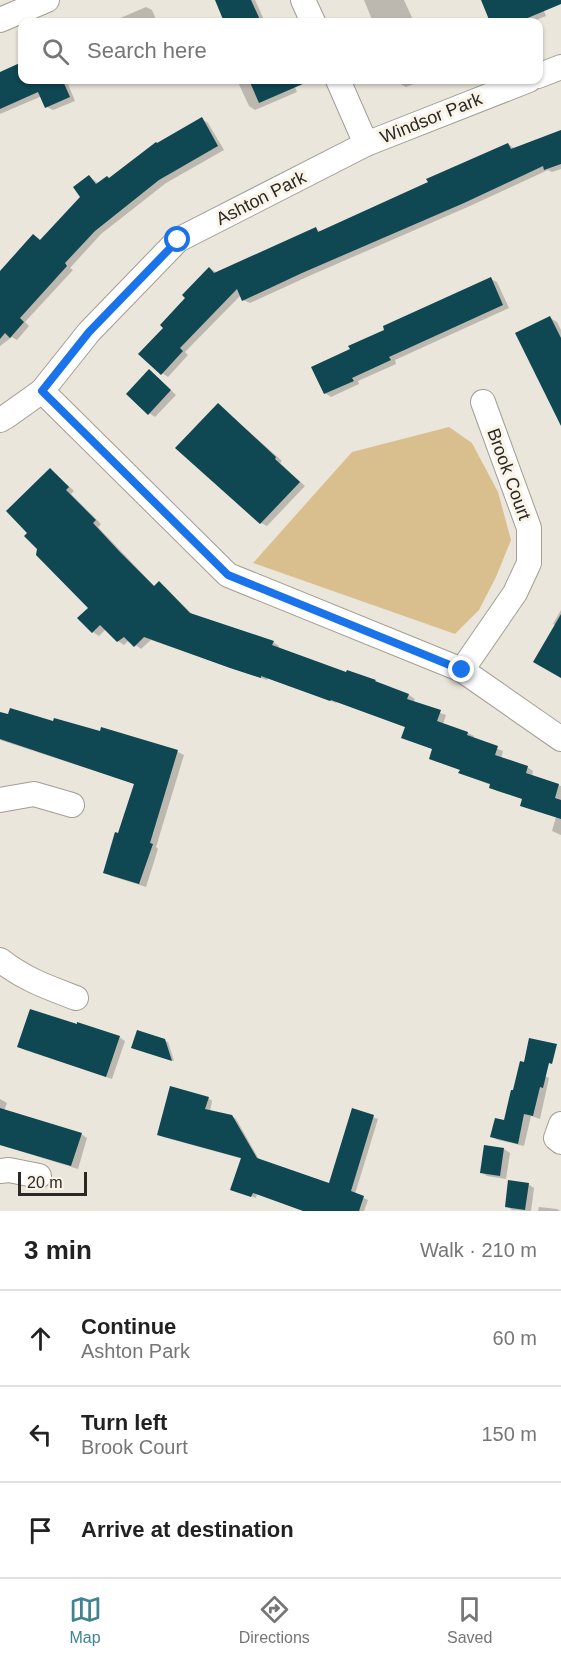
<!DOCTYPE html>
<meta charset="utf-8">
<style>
:root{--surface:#fff;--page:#f2f2f2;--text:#222;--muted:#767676;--line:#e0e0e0;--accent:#408392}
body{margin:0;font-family:Helvetica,sans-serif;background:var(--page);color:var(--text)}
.scale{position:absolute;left:18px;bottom:15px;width:69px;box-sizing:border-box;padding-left:6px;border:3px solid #2b2925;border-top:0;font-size:16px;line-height:21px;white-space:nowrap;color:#2b2925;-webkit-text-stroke:4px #f9f3e8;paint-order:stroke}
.stop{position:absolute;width:18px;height:18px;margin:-14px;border:4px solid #1a73e8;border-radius:50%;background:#fff}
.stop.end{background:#1a73e8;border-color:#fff;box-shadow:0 2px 6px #0008}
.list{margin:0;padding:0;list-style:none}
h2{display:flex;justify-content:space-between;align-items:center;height:78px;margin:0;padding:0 24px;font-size:26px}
h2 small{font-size:20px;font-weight:400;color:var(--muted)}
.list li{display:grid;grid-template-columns:39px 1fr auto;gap:18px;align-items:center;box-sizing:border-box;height:96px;padding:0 24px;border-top:2px solid var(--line)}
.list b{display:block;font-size:22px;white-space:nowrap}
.list p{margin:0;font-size:20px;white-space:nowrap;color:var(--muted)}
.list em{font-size:20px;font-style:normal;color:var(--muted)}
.icon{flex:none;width:33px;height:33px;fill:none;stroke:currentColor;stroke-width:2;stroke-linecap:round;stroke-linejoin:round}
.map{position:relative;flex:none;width:561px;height:1211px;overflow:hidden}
.search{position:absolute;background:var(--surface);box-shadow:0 2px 4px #0004;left:18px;right:18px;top:18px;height:66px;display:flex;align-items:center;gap:15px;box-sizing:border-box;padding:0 21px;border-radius:12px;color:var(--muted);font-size:22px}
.sheet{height:366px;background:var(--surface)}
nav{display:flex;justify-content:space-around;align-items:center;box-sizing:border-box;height:84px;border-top:2px solid var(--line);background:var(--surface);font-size:16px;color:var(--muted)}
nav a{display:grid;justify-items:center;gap:3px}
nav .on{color:var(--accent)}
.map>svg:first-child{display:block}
.green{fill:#dabf8e}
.shadow{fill:#0003}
.building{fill:#0f4753}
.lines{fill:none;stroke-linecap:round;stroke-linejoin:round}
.street-casing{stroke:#a39d93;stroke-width:26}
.street{stroke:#fff;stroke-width:24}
.route{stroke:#1a73e8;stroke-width:8}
.labels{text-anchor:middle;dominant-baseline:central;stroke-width:6;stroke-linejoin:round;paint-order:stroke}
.street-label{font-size:18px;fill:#2b2925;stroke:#f9f3e8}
</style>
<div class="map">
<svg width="561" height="1211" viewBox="0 0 561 1211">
<rect width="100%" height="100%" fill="#ebe6db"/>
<polygon class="green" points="449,427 472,443 498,492 511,540 496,577 479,610 455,634 253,563 352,452"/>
<g class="shadow">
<polygon points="216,0 255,0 265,22 226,22"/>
<polygon points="364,0 404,0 414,22 373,22"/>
<polygon points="486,0 539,0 546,16 531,22 492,22 483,1"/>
<polygon points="146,7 152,10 157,22 111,22"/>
<polygon points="22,64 22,80 79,80 68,84 75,101 53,110 47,107 42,96 0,114 0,74"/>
<polygon points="237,80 292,80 297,92 255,110 249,106"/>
<polygon points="398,80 424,80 406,87 400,84"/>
<polygon points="202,119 208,123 224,150 166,183 101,234 70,268 73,270 25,322 29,326 17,340 12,337 0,346 0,273 41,241 82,197 89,176 99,184 110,179 158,144"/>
<polygon points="561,132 561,169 552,172 548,170 470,206 309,276 250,303 243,300 241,295 185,352 188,355 168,377 162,373 165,328 210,268 217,273 316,229 321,232 430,183 508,144 514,148"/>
<polygon points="491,279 497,282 509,308 395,360 396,364 358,381 359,384 331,397 325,393 352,350"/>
<polygon points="550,318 557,322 561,330 561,422"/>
<polygon points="155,375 176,395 155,417 149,413"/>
<polygon points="218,405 224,409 282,461 280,463 305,486 267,526 261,523"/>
<polygon points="50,470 56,474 74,491 71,494 101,524 98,527 155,587 159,583 165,587 194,616 273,642 279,646 278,649 409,695 415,699 413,703 446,715 443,724 468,733 474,736 473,739 503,751 501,759 527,767 533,771 532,776 561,786 561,835 552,831 556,817 524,799 497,791 491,787 491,785 460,773 461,770 407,728 337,702 336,703 268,678 267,680 237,670 151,640 141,649 129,640 124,645 118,641 106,629 99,636 93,632 80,618 90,608"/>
<polygon points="561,610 561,677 556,626 553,624"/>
<polygon points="0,713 101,732 102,729 178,752 184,755 156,847 158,849 146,887 111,876 104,872 119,835 135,784 0,740"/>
<polygon points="119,1037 125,1041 112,1079 25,1050 19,1047"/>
<polygon points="164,1041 168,1042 174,1061 135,1049"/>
<polygon points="543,1075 549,1078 540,1119 531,1116 524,1146 498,1140 492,1137"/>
<polygon points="208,1098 212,1101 210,1111 232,1116 236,1119 260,1161 330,1185 373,1117 378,1119 355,1194 368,1200 364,1211 321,1211 257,1194 256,1198 236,1191 243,1159 163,1137 159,1135"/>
<polygon points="0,1099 7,1103 4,1111 81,1134 87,1138 78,1169 0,1145"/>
<polygon points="504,1149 510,1153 506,1179 487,1176 481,1172"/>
<polygon points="528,1184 534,1188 531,1211 512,1210 506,1206"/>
<polygon points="539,1207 557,1209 560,1211 538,1211"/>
</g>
<g class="building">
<polygon points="215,0 251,0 261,22 224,22"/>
<polygon points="481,0 561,0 561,4 518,22 490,22"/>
<polygon points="22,62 22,80 66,80 63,81 70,97 45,108 38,92 0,109 0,72"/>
<polygon points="249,80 312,80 259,103"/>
<polygon points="202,117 218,146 159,180 95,231 65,263 67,266 20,318 24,322 10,338 5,333 0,339 0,271 33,234 40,240 80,197 73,187 89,175 96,184 107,176 109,178 156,142 157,143"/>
<polygon points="561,130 561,164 544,170 543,166 464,203 302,273 242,301 237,289 180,348 183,351 161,375 138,354 163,328 160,325 185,298 182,295 209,267 214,273 316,227 318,232 428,182 426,179 508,143 511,149"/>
<polygon points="491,277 503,305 389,357 391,360 352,378 354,381 324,394 311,367 350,349 348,346 384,330 383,326"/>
<polygon points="550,316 561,338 561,426 515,333"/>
<polygon points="149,369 171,390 148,415 126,394"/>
<polygon points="218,403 276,457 275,459 300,482 260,524 175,448"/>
<polygon points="50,468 69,487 66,490 96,520 93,523 120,552 154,586 159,581 190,613 274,641 272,645 346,672 347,670 376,680 375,681 409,694 407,699 441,710 437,721 468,732 467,735 498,746 495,755 528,766 526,773 559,784 555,798 561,800 561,819 520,806 522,799 489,788 490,784 458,773 460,770 429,759 432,749 401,738 405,727 331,700 330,701 261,676 261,678 230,668 144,637 134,647 124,637 117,642 100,625 92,633 77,618 88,608 36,555 37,549 24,536 27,533 6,511"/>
<polygon points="561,614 561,678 533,662"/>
<polygon points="10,708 53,721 54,718 100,731 101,727 178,750 150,843 153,844 139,884 103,873 115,832 118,833 134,784 0,739 0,712 8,714"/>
<polygon points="30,1009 77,1024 77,1022 120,1036 106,1077 17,1047"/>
<polygon points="137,1030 165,1039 172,1061 131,1048"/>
<polygon points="529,1038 557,1044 552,1064 549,1063 543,1088 540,1087 533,1116 524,1114 518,1144 490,1137 495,1118 504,1120 511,1090 513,1090 520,1061 524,1062"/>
<polygon points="170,1086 209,1097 205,1109 232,1115 257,1158 329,1183 352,1108 374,1115 351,1191 364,1196 359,1211 303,1211 253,1193 251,1197 230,1190 241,1158 157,1135"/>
<polygon points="0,1108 82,1133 71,1166 0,1145"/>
<polygon points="484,1145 504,1148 500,1176 480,1173"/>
<polygon points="508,1180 529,1183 525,1210 505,1207"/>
</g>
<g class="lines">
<g class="street-casing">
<g id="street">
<polyline points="303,0 313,22"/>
<polyline points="0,20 47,0"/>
<polyline points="538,76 561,67"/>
<polyline points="338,80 366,144"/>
<polyline points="42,391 228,575 462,670 515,593 529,563 529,528 483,402"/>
<polyline points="0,420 7,416 42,391 89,332 178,240 366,144 529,80"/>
<polyline points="462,670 561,739"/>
<polyline points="0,800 34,794 72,805"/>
<path d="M0,960C24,979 47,987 76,998"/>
<polyline points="561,1124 556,1138 561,1142"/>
<polyline points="0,1171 9,1170 39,1176"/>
</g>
</g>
<use href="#street" class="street"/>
</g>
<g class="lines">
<polyline class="route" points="178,240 89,332 42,391 228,575 462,670"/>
</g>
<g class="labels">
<g class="street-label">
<text transform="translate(431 118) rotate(-22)">Windsor Park</text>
<text transform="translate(261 198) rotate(-27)">Ashton Park</text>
<text transform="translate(509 474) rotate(70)">Brook Court</text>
</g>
</g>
</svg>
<div class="scale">20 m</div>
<div class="stop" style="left:178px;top:240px"></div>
<div class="stop end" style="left:462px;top:670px"></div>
<div class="search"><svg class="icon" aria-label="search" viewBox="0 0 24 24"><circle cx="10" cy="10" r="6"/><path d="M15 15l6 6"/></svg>Search here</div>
</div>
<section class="sheet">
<h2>3 min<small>Walk · 210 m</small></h2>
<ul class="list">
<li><svg class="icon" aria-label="ahead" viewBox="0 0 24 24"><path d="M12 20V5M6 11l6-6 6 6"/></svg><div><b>Continue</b><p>Ashton Park</p></div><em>60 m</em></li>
<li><svg class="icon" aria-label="left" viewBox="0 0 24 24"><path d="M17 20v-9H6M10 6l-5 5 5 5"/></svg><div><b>Turn left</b><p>Brook Court</p></div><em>150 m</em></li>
<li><svg class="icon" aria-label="arrive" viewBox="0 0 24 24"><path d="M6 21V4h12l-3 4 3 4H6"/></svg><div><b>Arrive at destination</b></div></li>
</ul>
</section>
<nav>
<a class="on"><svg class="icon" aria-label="map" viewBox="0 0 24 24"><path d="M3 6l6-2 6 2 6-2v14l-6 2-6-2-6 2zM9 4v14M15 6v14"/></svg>Map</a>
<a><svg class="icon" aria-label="directions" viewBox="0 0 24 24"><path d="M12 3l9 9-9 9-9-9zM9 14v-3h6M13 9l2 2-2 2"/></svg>Directions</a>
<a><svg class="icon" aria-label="saved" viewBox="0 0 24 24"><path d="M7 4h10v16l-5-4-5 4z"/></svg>Saved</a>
</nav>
